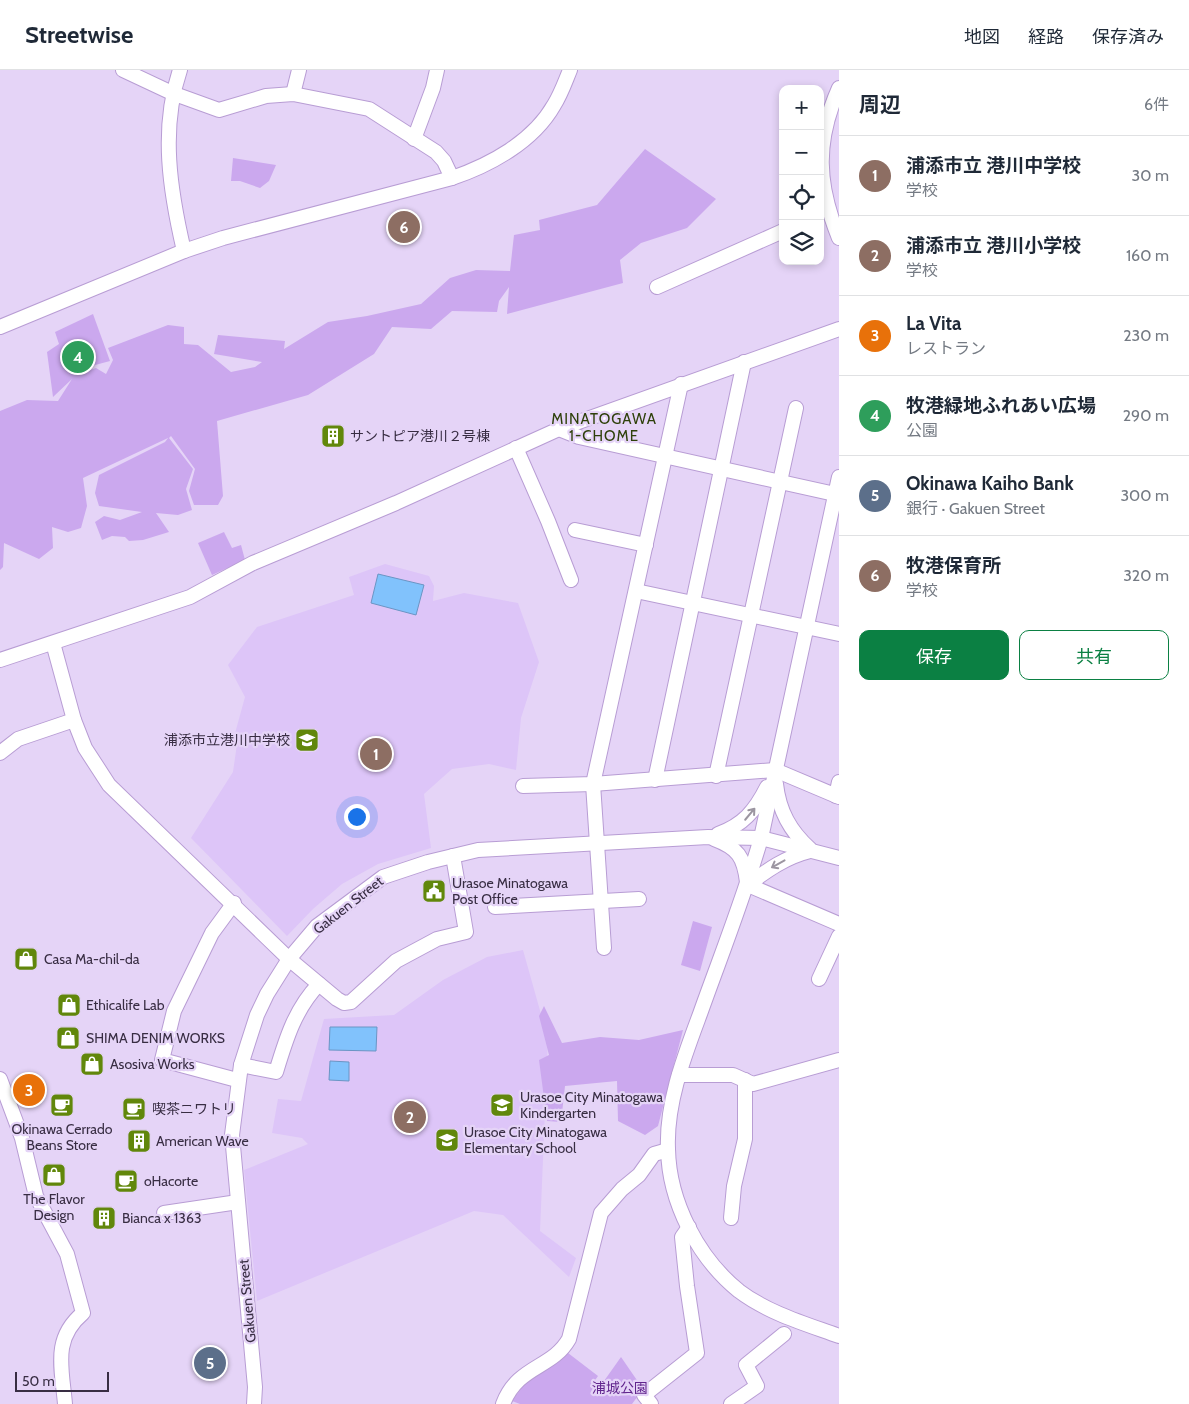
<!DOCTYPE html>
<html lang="ja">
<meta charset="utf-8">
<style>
:root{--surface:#fff;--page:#f6f6f7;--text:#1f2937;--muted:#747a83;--line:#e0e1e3;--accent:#0b8043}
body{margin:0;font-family:Cabin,"Noto Sans JP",sans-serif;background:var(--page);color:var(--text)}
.controls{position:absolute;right:15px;top:15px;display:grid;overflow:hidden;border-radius:10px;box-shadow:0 2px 8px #0003}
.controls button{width:45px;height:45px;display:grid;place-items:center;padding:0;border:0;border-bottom:1px solid var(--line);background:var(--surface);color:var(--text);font:25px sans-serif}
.scale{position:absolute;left:15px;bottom:12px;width:94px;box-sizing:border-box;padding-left:5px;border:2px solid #382d43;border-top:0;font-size:14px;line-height:18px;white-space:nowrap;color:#382d43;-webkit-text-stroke:4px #e5d4f7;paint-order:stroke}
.you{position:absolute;left:356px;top:746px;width:18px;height:18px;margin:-12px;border:4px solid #fff;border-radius:50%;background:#1a73e8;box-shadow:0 0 0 8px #1a73e833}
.badge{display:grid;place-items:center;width:32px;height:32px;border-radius:50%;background:var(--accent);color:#fff;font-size:16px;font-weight:700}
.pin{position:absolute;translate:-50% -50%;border:2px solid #fff;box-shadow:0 1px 5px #0006}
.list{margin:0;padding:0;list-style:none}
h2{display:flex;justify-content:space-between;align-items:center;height:65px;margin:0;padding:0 20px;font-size:21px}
h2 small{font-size:16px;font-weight:400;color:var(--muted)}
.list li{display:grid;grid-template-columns:32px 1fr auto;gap:15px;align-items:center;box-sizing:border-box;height:80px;padding:0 20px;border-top:1px solid var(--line)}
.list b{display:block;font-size:19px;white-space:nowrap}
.list p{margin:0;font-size:16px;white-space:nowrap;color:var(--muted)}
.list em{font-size:16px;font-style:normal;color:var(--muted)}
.actions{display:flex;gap:10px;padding:15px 20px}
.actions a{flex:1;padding:11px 0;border:1px solid var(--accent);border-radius:10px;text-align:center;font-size:18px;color:var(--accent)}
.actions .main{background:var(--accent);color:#fff}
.icon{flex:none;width:28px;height:28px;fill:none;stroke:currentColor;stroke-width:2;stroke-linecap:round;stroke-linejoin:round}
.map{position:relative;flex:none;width:839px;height:1334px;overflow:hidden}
header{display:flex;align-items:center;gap:30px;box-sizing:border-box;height:70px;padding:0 25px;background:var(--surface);border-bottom:1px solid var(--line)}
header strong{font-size:24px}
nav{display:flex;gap:28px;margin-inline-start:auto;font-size:18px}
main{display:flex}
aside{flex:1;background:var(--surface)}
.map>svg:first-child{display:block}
.built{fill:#ddc5f8}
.green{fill:#cba8ee}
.water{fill:#81c2fc;stroke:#6b95c4}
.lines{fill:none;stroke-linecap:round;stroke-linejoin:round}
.minor-casing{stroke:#b89dd4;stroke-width:16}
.minor{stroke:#fff;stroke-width:14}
.oneway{stroke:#9c96a1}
.labels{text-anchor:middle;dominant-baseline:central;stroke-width:4.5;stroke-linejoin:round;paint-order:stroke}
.poi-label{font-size:14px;fill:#382d43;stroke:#e5d4f7;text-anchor:start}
.street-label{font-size:14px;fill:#382d43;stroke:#e5d4f7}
.park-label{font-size:14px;fill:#61258d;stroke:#e5d4f7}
.neighbourhood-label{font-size:15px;letter-spacing:1px;fill:#2e400a;stroke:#e5d4f7}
</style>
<header>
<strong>Streetwise</strong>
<nav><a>地図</a><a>経路</a><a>保存済み</a></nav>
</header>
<main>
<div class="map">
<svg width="839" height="1334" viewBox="0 0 839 1334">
<rect width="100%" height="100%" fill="#e5d4f7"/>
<g class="built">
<polygon points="385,494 429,506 434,516 433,531 464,523 518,533 539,592 521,648 516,700 489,694 452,699 424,724 431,778 378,794 342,814 313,839 287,866 191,768 233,702 237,674 234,667 245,627 228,595 257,557 354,525 349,507"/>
<polygon points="523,880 548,969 540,1161 576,1188 569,1207 503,1145 474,1141 257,1231 244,1100 308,1074 302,1068 272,1063 278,1029 301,1031 324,949 394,945 443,910 487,887"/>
</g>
<g class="green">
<polygon points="645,79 716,129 687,158 641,173 620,190 623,213 507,244 509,217 499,231 497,242 452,241 431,259 392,257 374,284 308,325 217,351 223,426 218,435 194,435 189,421 195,399 171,366 169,368 193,399 186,419 192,440 178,445 156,443 169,462 143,470 129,471 125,467 112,466 102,470 95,452 104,446 120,450 142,442 99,436 95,423 99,405 165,372 168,368 83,408 87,436 81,458 68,462 52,457 53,478 39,489 4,473 3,497 0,500 0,341 27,330 58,331 72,309 53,327 47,282 59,274 55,262 93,244 110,291 84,298 78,304 96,298 106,304 113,290 108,278 168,255 184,257 184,274 198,275 231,302 255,297 262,292 214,284 218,265 285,271 284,279 328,252 367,246 421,234 450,208 476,200 510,201 514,165 540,160 539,150 597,135"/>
<polygon points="233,88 276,95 269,111 260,118 240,111 231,111"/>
<polygon points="224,462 232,478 241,475 245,490 212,505 198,473"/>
<polygon points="693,851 712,857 700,901 681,895"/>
<polygon points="544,936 562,973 600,967 639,970 683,960 658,1056 645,1065 618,1051 617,1011 565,1016 561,1052 547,1051 539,990 549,985 539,946"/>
<polygon points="568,1283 598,1306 591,1316 593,1318 604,1311 621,1287 643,1319 632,1334 520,1334 512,1331 531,1305"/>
</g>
<g class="water">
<polygon points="378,504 424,515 416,545 371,533"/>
<polygon points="330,957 377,957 376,981 329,980"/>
<polygon points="330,991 349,992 349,1011 329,1010"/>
</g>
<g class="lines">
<g class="minor-casing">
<g id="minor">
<polyline points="123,0 172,23 219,40 266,26 293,24 369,39 436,82 444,91 452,108"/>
<path d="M180,0C160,59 170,121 184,181"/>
<path d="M839,18C815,72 817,114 839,168"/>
<polyline points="293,24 299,0"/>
<polyline points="414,69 433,18 437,0"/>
<polyline points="657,217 783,161"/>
<path d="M0,257L184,181L223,168L452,108C490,95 533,72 554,35C561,24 565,12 570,0"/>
<polyline points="559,359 579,367 839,425"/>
<polyline points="516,378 548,451 571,510"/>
<path d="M839,407L761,768C744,828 721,885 700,944C684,987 666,1033 668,1079C669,1132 698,1188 739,1221C768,1243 806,1254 839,1266"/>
<polyline points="575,460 646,475"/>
<polyline points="636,521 839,564"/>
<polyline points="53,573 74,650 85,678 109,715 289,889 337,929 344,933 351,932 396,891 437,869 466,862 453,786"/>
<polyline points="0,590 190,527 253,493 396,433 559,359 839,259"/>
<polyline points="0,683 18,669 74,650"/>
<polyline points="716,706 796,338"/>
<polyline points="655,710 744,292"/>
<path d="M776,714C779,741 790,761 810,779"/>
<polyline points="523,716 593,714 775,700 839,727"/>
<polyline points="836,726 839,712"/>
<path d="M718,764C743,755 755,741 767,717"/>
<path d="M714,769C738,778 744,787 747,812"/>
<polyline points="748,815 839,854"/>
<path d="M748,815C767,800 786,787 810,781"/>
<polyline points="234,833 212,863 174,941 162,990 237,1010"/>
<polyline points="495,837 639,829"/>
<polyline points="604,878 593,714 681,314"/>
<polyline points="819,909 839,866"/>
<path d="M241,995L276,1002C286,969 295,939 319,914"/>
<polyline points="679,1005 733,1005 753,1014 839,990"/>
<path d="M0,1009L22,1068L36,1126L67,1184L83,1243C52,1269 62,1298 65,1334"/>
<polyline points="164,1143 238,1132"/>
<polyline points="731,1148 734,1116 745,1069 745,1010"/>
<polyline points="254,1334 255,1317 232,1065 241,995 257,945 267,924 289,889 317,856 383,807 428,792 478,780 708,767 761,768 839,788"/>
<path d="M503,1334C518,1295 552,1299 569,1269L601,1143L622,1119L639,1105L654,1084L668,1080"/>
<polyline points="651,1334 644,1325 697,1283 687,1216 682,1167 689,1157"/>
<polyline points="731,1334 757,1316 746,1295 784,1264"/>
</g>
</g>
<use href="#minor" class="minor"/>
</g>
<defs><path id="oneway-shaft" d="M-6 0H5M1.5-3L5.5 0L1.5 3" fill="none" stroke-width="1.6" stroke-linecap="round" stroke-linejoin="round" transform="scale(1.25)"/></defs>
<g class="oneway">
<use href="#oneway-shaft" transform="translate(750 744) rotate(-50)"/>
<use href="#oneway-shaft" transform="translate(778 794) rotate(151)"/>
</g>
<defs>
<g id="building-square" transform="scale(1.25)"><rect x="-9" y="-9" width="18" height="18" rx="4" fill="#61870b" stroke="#e5d4f7"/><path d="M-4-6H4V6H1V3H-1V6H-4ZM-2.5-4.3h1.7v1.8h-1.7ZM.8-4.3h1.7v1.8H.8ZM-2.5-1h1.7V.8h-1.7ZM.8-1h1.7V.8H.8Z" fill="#fff"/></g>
<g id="school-square" transform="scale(1.25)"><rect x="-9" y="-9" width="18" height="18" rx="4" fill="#61870b" stroke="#e5d4f7"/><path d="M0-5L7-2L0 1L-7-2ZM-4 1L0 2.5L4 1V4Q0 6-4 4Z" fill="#fff"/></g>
<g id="civic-square" transform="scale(1.25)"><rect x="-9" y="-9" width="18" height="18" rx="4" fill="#61870b" stroke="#e5d4f7"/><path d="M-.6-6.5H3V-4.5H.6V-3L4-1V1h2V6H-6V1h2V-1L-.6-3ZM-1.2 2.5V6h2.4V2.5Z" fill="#fff"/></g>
<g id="shop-square" transform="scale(1.25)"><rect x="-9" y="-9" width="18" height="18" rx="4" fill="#61870b" stroke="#e5d4f7"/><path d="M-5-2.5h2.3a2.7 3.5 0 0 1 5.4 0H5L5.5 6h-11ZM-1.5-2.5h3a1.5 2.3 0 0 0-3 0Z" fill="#fff"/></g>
<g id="cafe-square" transform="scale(1.25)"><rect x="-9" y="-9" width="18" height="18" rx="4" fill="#61870b" stroke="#e5d4f7"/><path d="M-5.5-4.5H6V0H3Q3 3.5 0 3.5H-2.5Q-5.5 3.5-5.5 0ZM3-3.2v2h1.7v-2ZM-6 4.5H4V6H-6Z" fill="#fff"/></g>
</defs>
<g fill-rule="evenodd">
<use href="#building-square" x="333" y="366"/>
<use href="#school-square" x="307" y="670"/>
<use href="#civic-square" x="434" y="821"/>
<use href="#shop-square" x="26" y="889"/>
<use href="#shop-square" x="69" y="935"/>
<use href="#shop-square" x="68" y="968"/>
<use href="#shop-square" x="92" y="994"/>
<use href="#cafe-square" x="62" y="1035"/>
<use href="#school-square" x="502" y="1035"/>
<use href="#cafe-square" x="134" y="1039"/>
<use href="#school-square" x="447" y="1070"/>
<use href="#building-square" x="139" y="1071"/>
<use href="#shop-square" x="54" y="1105"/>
<use href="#cafe-square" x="126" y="1111"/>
<use href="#building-square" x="104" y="1148"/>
</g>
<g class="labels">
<g class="poi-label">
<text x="350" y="366">サントピア港川２号棟</text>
<text x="290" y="670" text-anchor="end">浦添市立港川中学校</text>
<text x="452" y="813">Urasoe Minatogawa<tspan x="452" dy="16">Post Office</tspan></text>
<text x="44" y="889">Casa Ma-chil-da</text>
<text x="86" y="935">Ethicalife Lab</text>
<text x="86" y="968">SHIMA DENIM WORKS</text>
<text x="110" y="994">Asosiva Works</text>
<text x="520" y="1027">Urasoe City Minatogawa<tspan x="520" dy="16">Kindergarten</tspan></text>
<text x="152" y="1039">喫茶ニワトリ</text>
<text x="62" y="1059" text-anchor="middle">Okinawa Cerrado<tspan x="62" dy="16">Beans Store</tspan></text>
<text x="464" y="1062">Urasoe City Minatogawa<tspan x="464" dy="16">Elementary School</tspan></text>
<text x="156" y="1071">American Wave</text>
<text x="144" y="1111">oHacorte</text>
<text x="54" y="1129" text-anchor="middle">The Flavor<tspan x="54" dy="16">Design</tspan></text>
<text x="122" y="1148">Bianca x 1363</text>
</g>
<g class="street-label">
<text transform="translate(348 835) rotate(-38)">Gakuen Street</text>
<text transform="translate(247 1231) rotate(-95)">Gakuen Street</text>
</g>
<g class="park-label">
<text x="620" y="1318">浦城公園</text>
</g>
<g class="neighbourhood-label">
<text x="604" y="349">MINATOGAWA<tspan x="604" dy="17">1-CHOME</tspan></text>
</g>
</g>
</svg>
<div class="controls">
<button>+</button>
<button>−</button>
<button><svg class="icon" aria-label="locate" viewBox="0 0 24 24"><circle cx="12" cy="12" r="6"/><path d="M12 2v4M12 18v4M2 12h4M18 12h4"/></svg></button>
<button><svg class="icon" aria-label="layers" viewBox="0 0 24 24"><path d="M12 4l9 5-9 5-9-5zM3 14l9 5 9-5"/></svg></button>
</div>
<div class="scale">50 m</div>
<div class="you"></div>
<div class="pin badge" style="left:376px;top:684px;background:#8d6e63">1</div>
<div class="pin badge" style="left:410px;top:1047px;background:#8d6e63">2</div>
<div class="pin badge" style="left:29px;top:1020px;background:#e8710a">3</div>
<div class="pin badge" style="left:78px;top:287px;background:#2e9e5b">4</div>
<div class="pin badge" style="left:210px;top:1293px;background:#5c6f8a">5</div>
<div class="pin badge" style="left:404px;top:157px;background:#8d6e63">6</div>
</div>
<aside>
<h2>周辺<small>6件</small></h2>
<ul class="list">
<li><span class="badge" style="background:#8d6e63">1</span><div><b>浦添市立 港川中学校</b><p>学校</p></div><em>30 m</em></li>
<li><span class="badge" style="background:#8d6e63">2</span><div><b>浦添市立 港川小学校</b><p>学校</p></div><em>160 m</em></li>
<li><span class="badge" style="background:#e8710a">3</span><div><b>La Vita</b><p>レストラン</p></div><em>230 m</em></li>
<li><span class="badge" style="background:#2e9e5b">4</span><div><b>牧港緑地ふれあい広場</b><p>公園</p></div><em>290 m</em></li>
<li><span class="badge" style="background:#5c6f8a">5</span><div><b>Okinawa Kaiho Bank</b><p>銀行 · Gakuen Street</p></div><em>300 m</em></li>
<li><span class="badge" style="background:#8d6e63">6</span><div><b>牧港保育所</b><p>学校</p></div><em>320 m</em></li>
</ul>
<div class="actions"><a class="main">保存</a><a>共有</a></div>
</aside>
</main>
